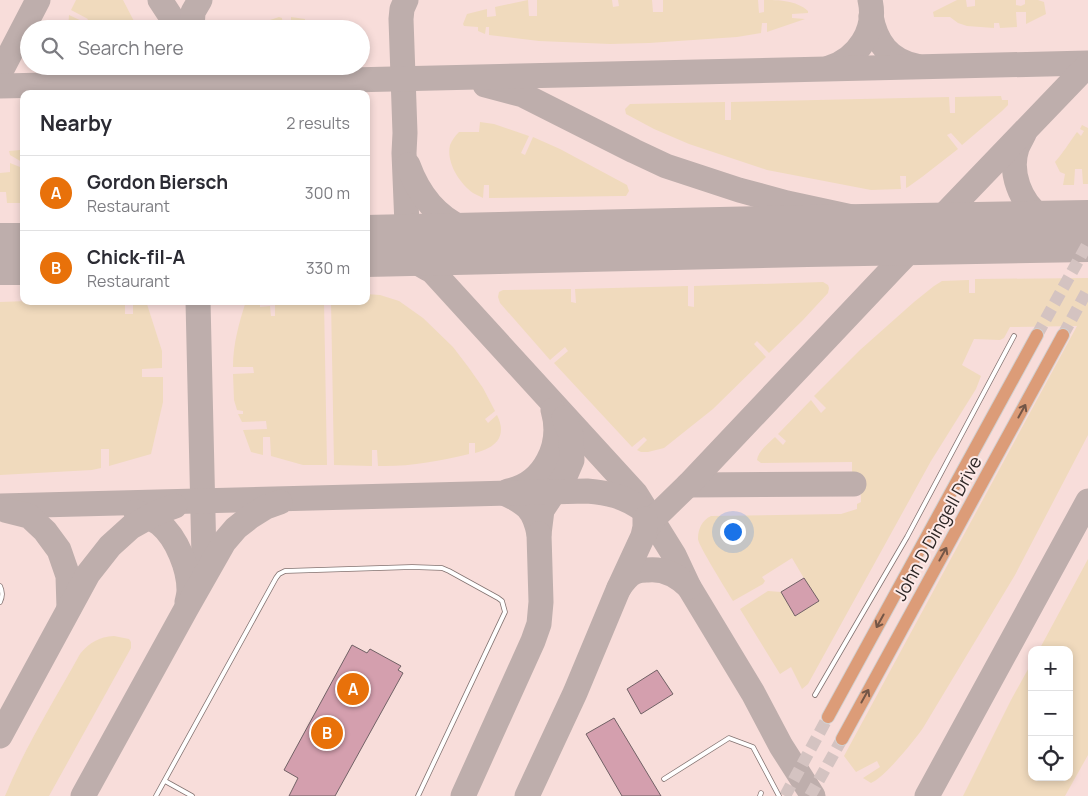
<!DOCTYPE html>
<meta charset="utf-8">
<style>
:root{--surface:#fff;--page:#f7f7f7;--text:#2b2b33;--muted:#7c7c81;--line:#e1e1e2;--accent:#b45309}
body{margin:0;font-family:Manrope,sans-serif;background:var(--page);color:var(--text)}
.controls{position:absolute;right:15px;bottom:15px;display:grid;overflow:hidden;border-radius:10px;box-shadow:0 2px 8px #0003}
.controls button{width:45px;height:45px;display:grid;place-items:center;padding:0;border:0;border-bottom:1px solid var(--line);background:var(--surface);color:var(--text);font:25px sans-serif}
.you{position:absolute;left:732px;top:531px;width:18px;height:18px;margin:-12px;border:4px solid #fff;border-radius:50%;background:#1a73e8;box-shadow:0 0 0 8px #1a73e833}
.badge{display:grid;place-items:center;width:32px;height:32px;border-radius:50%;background:var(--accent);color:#fff;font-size:16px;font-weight:700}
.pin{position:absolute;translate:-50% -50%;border:2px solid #fff;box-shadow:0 1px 5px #0006}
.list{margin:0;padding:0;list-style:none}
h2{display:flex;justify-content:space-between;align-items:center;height:65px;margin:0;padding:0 20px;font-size:21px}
h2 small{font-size:16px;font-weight:400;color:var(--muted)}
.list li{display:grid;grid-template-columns:32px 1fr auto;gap:15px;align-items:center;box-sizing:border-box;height:75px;padding:0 20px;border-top:1px solid var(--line)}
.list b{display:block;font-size:19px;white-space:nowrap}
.list p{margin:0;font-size:16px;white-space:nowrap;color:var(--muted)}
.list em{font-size:16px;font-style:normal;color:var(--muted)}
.icon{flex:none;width:28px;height:28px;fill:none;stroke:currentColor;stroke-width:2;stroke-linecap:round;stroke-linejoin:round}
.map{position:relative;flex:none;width:1088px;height:796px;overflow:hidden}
.search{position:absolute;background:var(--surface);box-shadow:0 2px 8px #0003;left:20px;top:20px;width:350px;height:55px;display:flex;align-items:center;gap:12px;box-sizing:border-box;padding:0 18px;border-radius:28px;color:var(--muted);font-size:19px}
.panel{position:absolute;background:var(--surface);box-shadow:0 2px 8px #0003;left:20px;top:90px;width:350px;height:215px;border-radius:10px}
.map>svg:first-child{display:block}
.built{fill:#f8ddda;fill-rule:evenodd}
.green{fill:#f0dabd}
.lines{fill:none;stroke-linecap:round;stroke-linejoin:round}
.taxiway{stroke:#beaeac;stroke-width:25}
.runway{stroke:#beaeac;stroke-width:62}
.building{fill:#d49fae;stroke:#716165}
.trunk-tunnel{stroke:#d4c3c1;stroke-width:12;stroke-dasharray:12 6;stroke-linecap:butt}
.service-casing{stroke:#837371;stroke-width:5.5}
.trunk-casing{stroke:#d1cfcf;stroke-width:14}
.service{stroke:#fff;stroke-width:4}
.trunk{stroke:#dc9c78;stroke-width:12}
.oneway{stroke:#745647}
.labels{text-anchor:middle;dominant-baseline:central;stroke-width:4;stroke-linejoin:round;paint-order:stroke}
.street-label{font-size:18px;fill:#2e2726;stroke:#fdeae8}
</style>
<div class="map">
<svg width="1088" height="796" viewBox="0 0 1088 796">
<rect width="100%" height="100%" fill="#fdeae8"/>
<path class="built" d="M0,0H1088V796H0ZM29,29H361V66H29ZM24,94H366V301H24ZM1032,650H1069V777H1032Z"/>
<g class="green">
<polygon points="76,0 123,0 138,29 68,29 69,15 86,23 88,19 71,10"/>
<path d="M528,0L529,16H537V0H612L613,7L619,6L618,0H652L653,12H663V0H758L759,13L764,12V0C778,0 796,0 808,11V13L792,14V18L805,19L767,32V23H762L761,33L737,37L649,43L610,44L539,41L489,35V27H486L485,34L478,31V27L464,26L463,24L467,14L487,9V17L496,16L495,7Z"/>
<polygon points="957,0 966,0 967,7 975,6 975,0 1016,0 1016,5 1021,6 1025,4 1025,0 1038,0 1044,2 1046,14 1026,24 1026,12 1016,12 1017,27 1000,28 999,23 994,23 994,28 967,26 958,23 950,17 934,17 933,12"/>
<polygon points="279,17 282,18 283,28 291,28 291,17 305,19 304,28 309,29 270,29 270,20"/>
<polygon points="1001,96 1002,100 1008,100 1008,105 1002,111 962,145 951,133 947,135 958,149 922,177 908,187 906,188 906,176 900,176 901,189 871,190 767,170 689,144 654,129 626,114 625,109 630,104 725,102 725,120 731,120 731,102 949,97 950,113 955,113 955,97"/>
<path d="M480,122L494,124L529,136L521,153L525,155L533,137L560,149L627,185L629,191L626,196H621L489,198V185H484L483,198C480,196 476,195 473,193C459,183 446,162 450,145C452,140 455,136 459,132H479Z"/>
<path d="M1082,125L1088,128V184H1083L1082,169H1075L1074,185H1063L1065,174L1060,172L1055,162C1063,153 1069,143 1077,132L1081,136L1084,131L1080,129Z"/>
<polygon points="24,132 24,208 21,208 21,203 7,203 6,192 0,192 0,173 10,172 10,163 20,167 22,162 10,155 9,151 20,150 20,133"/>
<path d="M1088,278V435L1015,575L923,728C914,741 884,778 871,783L863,778L880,767L877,761L856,772L844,756L1077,326L1010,327L1004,338L1000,340L974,339L962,365L981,376L976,389L931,461L808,684L802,689L791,667L780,674L740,609L768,591L781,592L795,616L818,602L792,558L762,577L765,581L763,584L733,601C727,591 698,545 698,539C698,529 702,520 711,516L841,514L857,509V504L861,502L860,473L852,472V462L761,463L757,460C758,451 768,444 775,437L783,445L786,441L778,434L811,400L821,413L826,408L814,396L860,350L914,302L934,286L942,281L969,280V293H975V279Z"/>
<polygon points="823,282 828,285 829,288 828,293 803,320 769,353 757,341 754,344 766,357 713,409 664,448 648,452 641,452 637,450 647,440 644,437 632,447 554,363 568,351 565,347 550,360 500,303 498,297 499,292 503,290 571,289 571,302 576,303 575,289 688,286 688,306 694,307 694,286"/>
<path d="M366,294L380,295L399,301L423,318L453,347L469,368L483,388L495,411L485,419L488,423L497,415C508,437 495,448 475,453V443H469V454C439,461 408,467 378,466L377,450H372V466L334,465L331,301H366Z"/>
<polygon points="28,301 125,301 125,314 133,314 133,301 146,301 162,351 162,368 142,369 142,377 163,377 163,402 151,454 109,466 109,449 101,449 101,468 92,470 0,475 0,302"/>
<path d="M246,301H260V307L270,306L271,316H275V301H324L327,465H303L271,456L270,437H263V455L251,452L243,430L267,429L266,421L242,422L238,414H243V411L237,410L234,400L233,374L254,373L253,367H233C233,344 239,323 246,301Z"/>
<polygon points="1088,559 1088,755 1065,796 963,796 1011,700 1032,662 1032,777 1069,777 1069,650 1039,650"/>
<path d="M114,636L129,639L131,642V648L49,796H5C25,747 54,701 80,654C90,642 99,637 114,636Z"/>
</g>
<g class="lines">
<g class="taxiway">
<polyline points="160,0 179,29"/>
<polyline points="406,0 402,9 401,19 405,133 404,153 407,225 409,237 412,245 422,259 434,273 636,494 674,555 689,587 753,693 781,746 813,796"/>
<path d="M871,16C876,43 889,60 916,66"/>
<polyline points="192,29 193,12 200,0"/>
<path d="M829,68C858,59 877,30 870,0"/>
<polyline points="0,73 38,0"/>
<polyline points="485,85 523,95 634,151 666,166 739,190 787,203 875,222 1003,232"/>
<polyline points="0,86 238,81 350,80 1088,63"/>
<path d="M1024,134C1022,138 1019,143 1017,148C1009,172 1020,202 1041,217C1050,224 1062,228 1073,231"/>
<path d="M408,165C433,234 484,240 549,242"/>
<path d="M366,248C388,250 409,257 428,269"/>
<polyline points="0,250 21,254"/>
<polyline points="198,301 204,558 202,576"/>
<polyline points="688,485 854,484"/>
<path d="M508,491C545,484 563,444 553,410"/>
<path d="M504,493C526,503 534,509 539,534L542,510L566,474L572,460L571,435L564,418"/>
<path d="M0,506L587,491C609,493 623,496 642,509"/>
<polyline points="5,510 29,516 45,531 59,550 68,576 69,608"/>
<path d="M136,512C144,515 154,519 160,524C177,538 189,569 189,590C189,594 188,598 187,602"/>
<polyline points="644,534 652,520 688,485 896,265 1088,65"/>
<path d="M619,588C623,582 628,575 635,572C639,570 643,570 647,570C664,568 677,575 689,587"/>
<polyline points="0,736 88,574 110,546 131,527 156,513 175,506"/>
<polyline points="83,796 186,609 224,542 236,528 250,517 266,507 280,502"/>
<polyline points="463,796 533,641 539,624 541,602 539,534"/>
<polyline points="527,796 575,693 618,590 643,536 645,527 645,519"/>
<polyline points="927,796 1088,501"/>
</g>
<g class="runway">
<polyline points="366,246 807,236 1088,231"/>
<polyline points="0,254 24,254"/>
</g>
</g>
<g class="building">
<polygon points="804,578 819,601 795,616 781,592"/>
<polygon points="352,645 367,653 370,649 401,666 398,670 403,673 335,796 289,796 298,778 284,770"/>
<polygon points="657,670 673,694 641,714 627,689"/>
<polygon points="614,718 661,796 622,796 586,734"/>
</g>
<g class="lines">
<g class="trunk-tunnel">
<polyline points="1037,335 1088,243"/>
<polyline points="1063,335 1088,289"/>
<polyline points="785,796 828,717"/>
<polyline points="810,796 842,739"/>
</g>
<g class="service-casing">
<g id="service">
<path d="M0,586C3,592 3,596 0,602"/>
<polyline points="815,695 907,537 1014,336"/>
<polyline points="664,779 729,738 753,747 779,796"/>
<polyline points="165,781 192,796"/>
<polyline points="156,796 276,578 279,574 285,571 412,567 442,568 449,571 498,598 502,601 505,612 418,796"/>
<polyline points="760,796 761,793"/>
</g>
</g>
<g class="trunk-casing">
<g id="trunk">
<polyline points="828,717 1037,335"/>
<polyline points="842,739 1063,335"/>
</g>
</g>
<use href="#service" class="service"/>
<use href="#trunk" class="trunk"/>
</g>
<defs><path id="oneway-shaft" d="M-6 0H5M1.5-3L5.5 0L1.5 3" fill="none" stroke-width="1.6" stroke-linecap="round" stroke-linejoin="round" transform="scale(1.25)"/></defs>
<g class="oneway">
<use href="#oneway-shaft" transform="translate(1022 411) rotate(-61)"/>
<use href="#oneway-shaft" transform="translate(943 554) rotate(-61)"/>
<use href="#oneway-shaft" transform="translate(880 621) rotate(119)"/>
<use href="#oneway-shaft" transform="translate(865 696) rotate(-61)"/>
</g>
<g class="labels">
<g class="street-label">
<text transform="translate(937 528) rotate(-61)">John D Dingell Drive</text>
</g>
</g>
</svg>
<div class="controls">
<button>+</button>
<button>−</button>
<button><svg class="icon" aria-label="locate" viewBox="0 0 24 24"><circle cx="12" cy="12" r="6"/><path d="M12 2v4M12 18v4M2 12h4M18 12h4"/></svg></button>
</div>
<div class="you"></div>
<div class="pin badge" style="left:353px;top:689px;background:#e8710a">A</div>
<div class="pin badge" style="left:327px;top:733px;background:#e8710a">B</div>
<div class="search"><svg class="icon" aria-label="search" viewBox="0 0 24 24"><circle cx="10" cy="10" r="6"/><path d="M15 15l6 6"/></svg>Search here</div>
<section class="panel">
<h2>Nearby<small>2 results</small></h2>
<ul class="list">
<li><span class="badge" style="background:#e8710a">A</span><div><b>Gordon Biersch</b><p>Restaurant</p></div><em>300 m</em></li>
<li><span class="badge" style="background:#e8710a">B</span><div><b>Chick-fil-A</b><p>Restaurant</p></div><em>330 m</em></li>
</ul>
</section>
</div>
